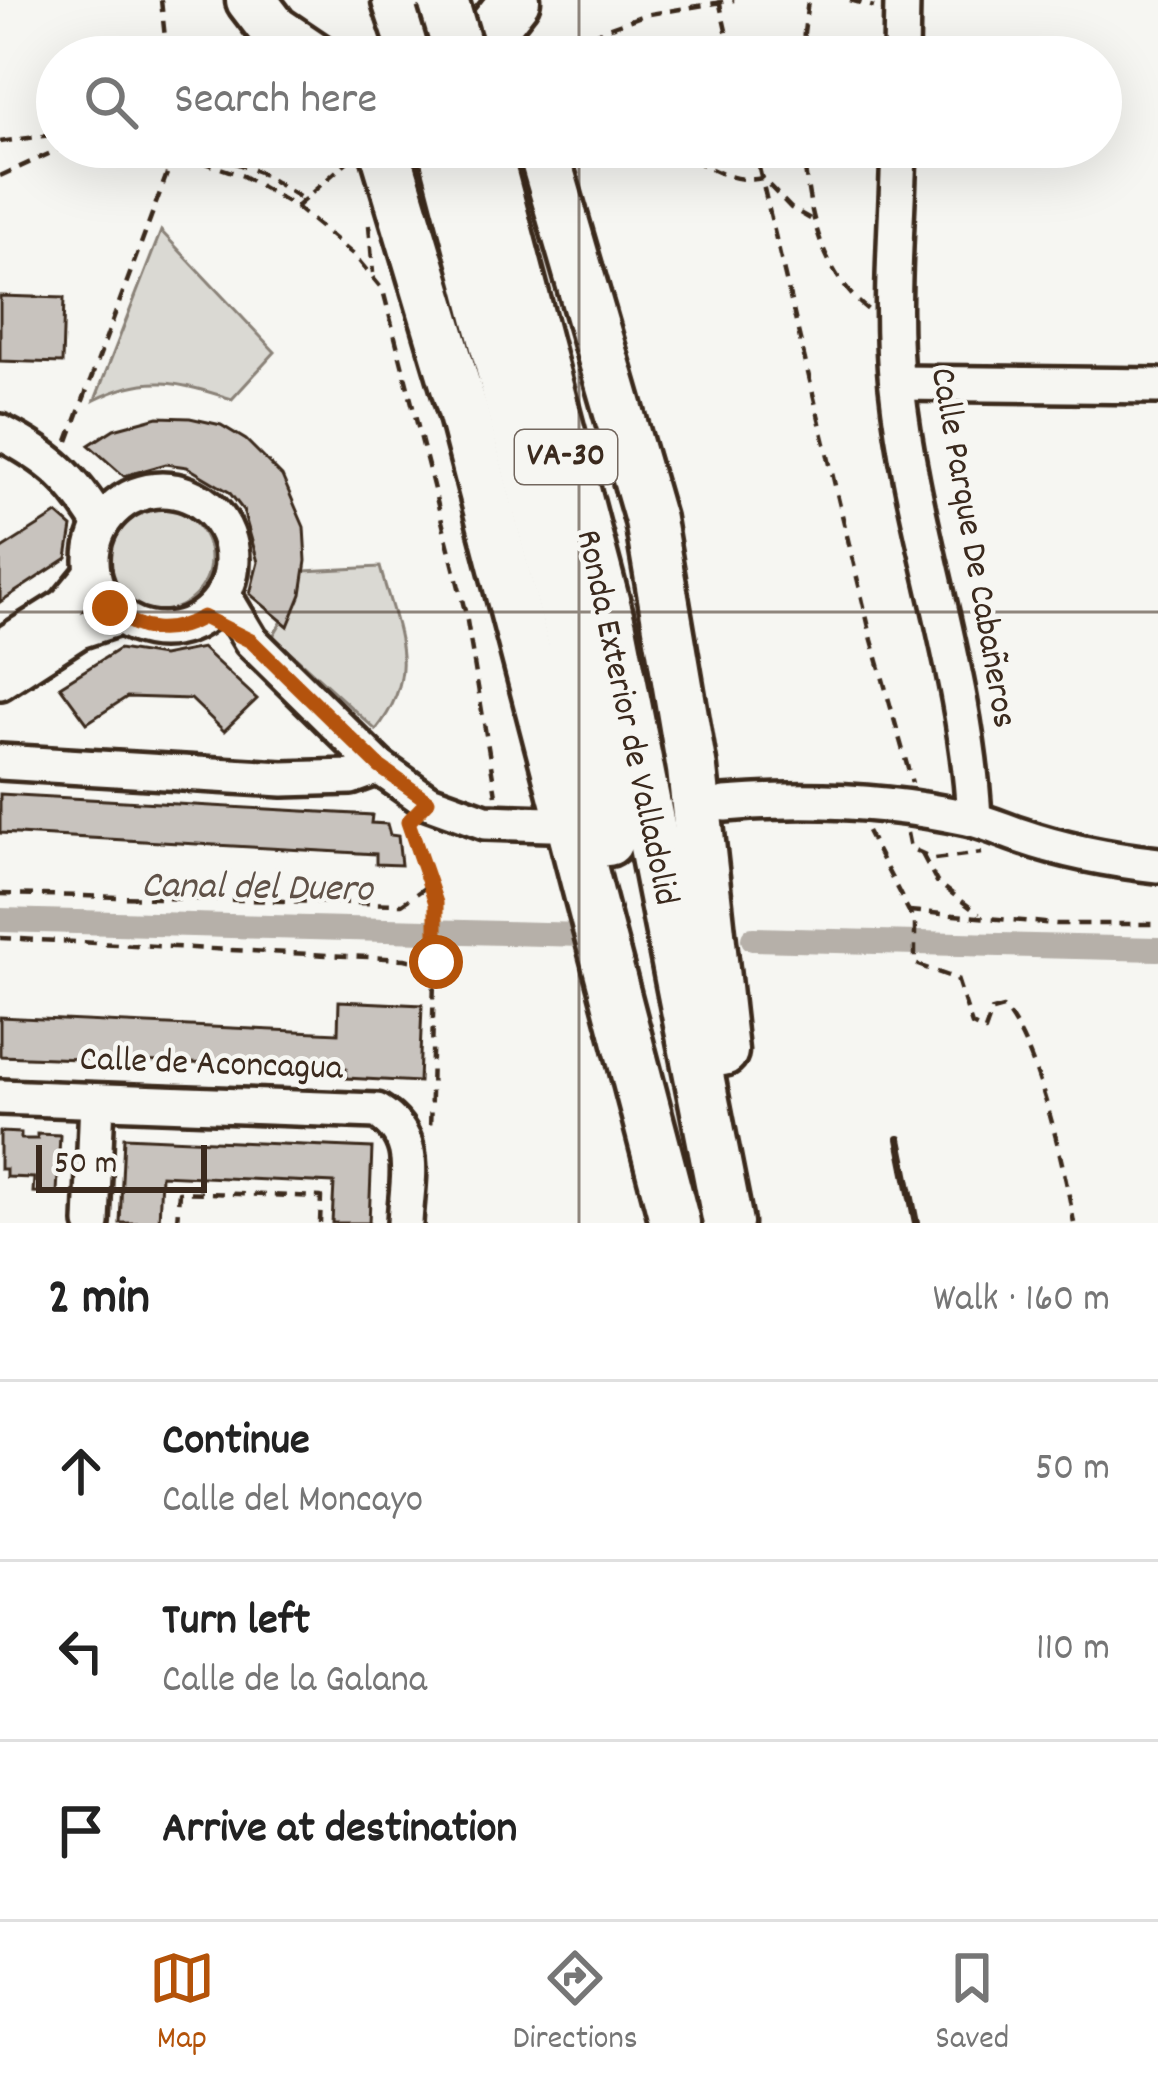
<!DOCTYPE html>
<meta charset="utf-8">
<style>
:root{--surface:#fff;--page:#f2f2f2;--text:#222;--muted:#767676;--line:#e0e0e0;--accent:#b45309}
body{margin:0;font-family:Dekko,sans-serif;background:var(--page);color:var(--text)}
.scale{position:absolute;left:36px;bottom:30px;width:171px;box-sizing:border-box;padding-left:12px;border:6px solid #3b2a1e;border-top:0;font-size:33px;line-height:42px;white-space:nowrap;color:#3b2a1e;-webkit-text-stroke:9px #f6f6f2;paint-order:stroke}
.stop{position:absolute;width:36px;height:36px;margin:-27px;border:9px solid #b45309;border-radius:50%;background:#fff}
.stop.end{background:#b45309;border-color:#fff;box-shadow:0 3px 12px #0008}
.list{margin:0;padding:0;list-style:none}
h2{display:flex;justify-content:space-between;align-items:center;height:156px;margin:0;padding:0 48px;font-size:51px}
h2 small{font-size:39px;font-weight:400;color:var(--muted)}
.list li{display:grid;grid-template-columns:78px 1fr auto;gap:36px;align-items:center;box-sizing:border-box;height:180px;padding:0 48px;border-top:3px solid var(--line)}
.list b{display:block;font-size:45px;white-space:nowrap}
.list p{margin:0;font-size:39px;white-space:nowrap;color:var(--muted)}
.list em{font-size:39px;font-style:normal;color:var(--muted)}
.icon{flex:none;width:66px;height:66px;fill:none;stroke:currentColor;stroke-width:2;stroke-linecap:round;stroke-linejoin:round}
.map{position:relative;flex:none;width:1158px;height:1223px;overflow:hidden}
.search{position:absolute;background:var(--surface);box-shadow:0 12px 48px #0002;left:36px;right:36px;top:36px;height:132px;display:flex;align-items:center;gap:30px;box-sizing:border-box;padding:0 42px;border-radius:66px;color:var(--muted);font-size:45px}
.sheet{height:696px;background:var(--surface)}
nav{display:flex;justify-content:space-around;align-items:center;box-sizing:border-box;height:168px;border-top:3px solid var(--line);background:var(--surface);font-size:33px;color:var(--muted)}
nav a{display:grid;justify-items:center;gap:6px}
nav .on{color:var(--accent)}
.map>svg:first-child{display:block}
.green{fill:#dad9d3;stroke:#8a8278;stroke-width:3}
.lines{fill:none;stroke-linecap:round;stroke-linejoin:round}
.canal{stroke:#b6b0a9;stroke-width:24}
.building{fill:#c8c3be;stroke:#3b2a1e;stroke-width:3}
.minor-casing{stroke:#3b2a1e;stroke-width:42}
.highway-casing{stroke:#3b2a1e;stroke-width:57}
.path{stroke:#3b2a1e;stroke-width:4.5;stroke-dasharray:12 9;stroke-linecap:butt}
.minor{stroke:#f6f6f2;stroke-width:33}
.highway{stroke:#f6f6f2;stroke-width:48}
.rail{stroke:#3b2a1e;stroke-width:8}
.highway-bridge-casing{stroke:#3b2a1e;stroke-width:57;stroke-linecap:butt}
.highway-bridge{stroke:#f6f6f2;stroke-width:48}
.route{stroke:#b45309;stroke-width:15}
.grid{fill:none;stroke:#3b2a1e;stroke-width:3;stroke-opacity:0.55}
.labels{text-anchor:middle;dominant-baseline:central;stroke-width:9;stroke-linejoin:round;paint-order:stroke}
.shield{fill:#f6f6f2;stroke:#73675e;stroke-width:3}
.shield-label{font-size:33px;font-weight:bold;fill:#3b2a1e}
.street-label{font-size:36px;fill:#3b2a1e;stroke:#f6f6f2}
.water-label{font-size:39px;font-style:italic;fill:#605248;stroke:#f6f6f2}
</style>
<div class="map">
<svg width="1158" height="1223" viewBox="0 0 1158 1223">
<rect width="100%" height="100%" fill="#f6f6f2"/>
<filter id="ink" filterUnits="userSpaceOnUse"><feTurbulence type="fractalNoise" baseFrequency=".00833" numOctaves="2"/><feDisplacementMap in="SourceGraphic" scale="24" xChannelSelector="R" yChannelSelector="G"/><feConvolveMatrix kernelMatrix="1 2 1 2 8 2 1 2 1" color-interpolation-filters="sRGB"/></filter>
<g filter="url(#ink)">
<g class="green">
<path d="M161,231L275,352L232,399C178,382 147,373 95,400Z"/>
<circle cx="158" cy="559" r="52"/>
<path d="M380,567C397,631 422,672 376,730L273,636L282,621L288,625L304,571Z"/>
</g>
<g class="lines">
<g class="canal">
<polyline points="0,920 584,935"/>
<polyline points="753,939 1158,949"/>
</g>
</g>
<g class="building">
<polygon points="0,296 64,298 62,363 0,361"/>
<polygon points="158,417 190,418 221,425 246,440 282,476 304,527 306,561 301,594 288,626 250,594 258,562 243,510 229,492 187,467 166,464 124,476 89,445 114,429"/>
<polygon points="57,514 72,527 67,558 0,602 0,550"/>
<polygon points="202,648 257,699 224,731 191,699 127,697 87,723 60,686 119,649 162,656"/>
<polygon points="0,794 372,815 371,823 387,824 390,835 398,836 401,865 376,864 376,854 0,833"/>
<polygon points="339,1001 422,1005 419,1082 346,1078 346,1069 0,1056 0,1017 338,1033"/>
<polygon points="0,1132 21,1133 21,1139 37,1139 37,1134 60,1135 57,1193 33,1192 34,1178 6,1177 6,1169 0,1169"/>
<polygon points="124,1137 372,1148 369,1223 332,1223 334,1183 161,1175 159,1223 120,1223"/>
</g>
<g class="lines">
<g class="minor-casing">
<g id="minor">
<polyline points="901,57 902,0"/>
<path d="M899,147C897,225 889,308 897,386C912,531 967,672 974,819"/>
<polyline points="897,383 1158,386"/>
<path d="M0,432C50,458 72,477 101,525"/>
<circle cx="162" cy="560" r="70"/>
<polyline points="223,594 251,641 379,767 427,801 485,822 549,824"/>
<polyline points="0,647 65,606 93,572"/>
<polyline points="0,682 79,631 121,617"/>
<polyline points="0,762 283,779 351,777 379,767"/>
<path d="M725,804C808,797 886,800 967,818C986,822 1003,830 1021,836C1064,851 1112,860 1158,865"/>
<path d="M0,1097L377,1111C421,1138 407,1178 405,1223"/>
<polyline points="92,1223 97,1101"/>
</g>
</g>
<g class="highway-casing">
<g id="highway">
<polyline points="251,0 274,30 314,57"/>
<polyline points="397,0 416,57"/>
<polyline points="452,57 485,38 515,0"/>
<polyline points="384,147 463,411 675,1223"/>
<polyline points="443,147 572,641 608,841"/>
<polyline points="485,147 611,627 728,1223"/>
<polyline points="542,147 650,520 692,769 723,1051"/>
</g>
</g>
<g class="path">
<polyline points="161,0 167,57"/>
<polyline points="719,0 732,57"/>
<polyline points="850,0 874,7"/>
<polyline points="554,57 605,29 644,15 734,0"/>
<polyline points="801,57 808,0"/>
<polyline points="0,142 57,134"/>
<polyline points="153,147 175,152"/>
<polyline points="194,147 259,172 304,200"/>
<path d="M675,147C698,164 734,185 762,178L791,208L812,220"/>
<polyline points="754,147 872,640 912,783"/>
<path d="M803,147C808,207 819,271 868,310"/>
<polyline points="0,176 64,147"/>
<polyline points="296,207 350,159"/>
<polyline points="369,225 373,273"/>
<polyline points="68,441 175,152 243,176 296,207 354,255 383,290 466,615 496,795"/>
<polyline points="409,823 436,903 430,1131"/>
<path d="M867,831L915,923V964L957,979L972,1025L985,1031L992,1011L1003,1008C1038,1045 1065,1170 1074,1223"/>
<polyline points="907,833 910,848 934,859 982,853"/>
<polyline points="922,854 937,882 979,914"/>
<polyline points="0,894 402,904 430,884"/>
<polyline points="909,911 1056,924 1158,924"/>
<polyline points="0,938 405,959 436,967"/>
<polyline points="177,1223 179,1192 321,1197 320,1223"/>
</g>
<use href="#minor" class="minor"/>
<use href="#highway" class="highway"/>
<polyline class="rail" points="899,1139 916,1223"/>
<g class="highway-bridge-casing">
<polyline id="highway-bridge" points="443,0 460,57"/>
</g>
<use href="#highway-bridge" class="highway-bridge"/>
</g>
</g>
<g class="lines" filter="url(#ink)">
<path class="route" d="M110,608C139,633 169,636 203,617L251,641L380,767L428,801L408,822L436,903V962"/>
</g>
<path class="grid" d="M579,0V57M579,147V1223M0,612H1158"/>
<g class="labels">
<rect class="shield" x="515" y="430" width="102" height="54" rx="9"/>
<g class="shield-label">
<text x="566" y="457">VA-30</text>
</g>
<g class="street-label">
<text transform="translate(971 548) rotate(80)">Calle Parque De Cabañeros</text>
<text transform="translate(625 718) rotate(78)">Ronda Exterior de Valladolid</text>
<text transform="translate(211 1066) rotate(2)">Calle de Aconcagua</text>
</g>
<g class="water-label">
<text transform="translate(257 890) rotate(1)">Canal del Duero</text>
</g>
</g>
</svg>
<div class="scale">50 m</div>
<div class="stop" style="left:436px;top:962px"></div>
<div class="stop end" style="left:110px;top:608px"></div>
<div class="search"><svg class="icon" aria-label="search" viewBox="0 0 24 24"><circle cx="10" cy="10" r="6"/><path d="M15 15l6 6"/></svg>Search here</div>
</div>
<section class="sheet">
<h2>2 min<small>Walk · 160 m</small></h2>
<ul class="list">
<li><svg class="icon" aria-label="ahead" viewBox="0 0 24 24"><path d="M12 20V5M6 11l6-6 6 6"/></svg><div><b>Continue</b><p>Calle del Moncayo</p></div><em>50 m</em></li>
<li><svg class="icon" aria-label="left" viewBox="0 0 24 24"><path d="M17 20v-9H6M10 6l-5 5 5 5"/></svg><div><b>Turn left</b><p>Calle de la Galana</p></div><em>110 m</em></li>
<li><svg class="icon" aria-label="arrive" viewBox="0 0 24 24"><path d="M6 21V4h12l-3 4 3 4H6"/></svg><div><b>Arrive at destination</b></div></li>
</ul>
</section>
<nav>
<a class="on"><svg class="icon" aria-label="map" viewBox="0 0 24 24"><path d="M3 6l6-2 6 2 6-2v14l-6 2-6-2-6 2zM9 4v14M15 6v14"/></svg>Map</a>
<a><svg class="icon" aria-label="directions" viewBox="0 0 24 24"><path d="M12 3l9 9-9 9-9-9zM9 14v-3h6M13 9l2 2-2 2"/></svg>Directions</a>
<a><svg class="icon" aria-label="saved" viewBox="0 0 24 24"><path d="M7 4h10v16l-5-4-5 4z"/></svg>Saved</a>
</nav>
